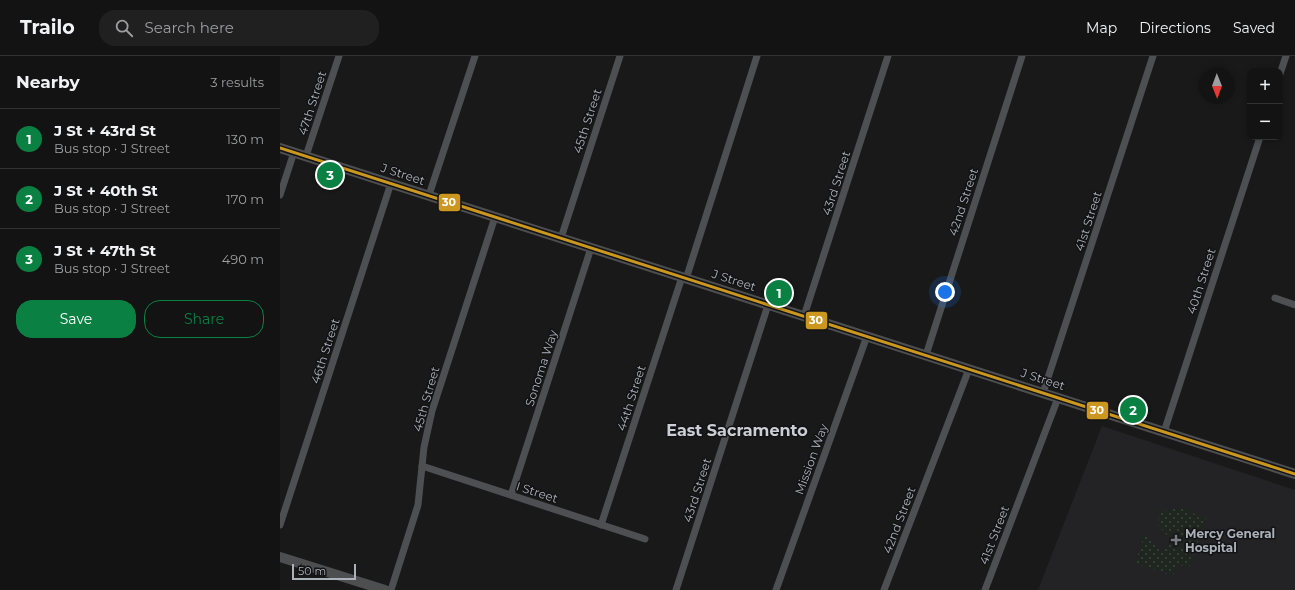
<!DOCTYPE html>
<meta charset="utf-8">
<style>
:root{--surface:#131313;--page:#202021;--text:#f1f3f6;--muted:#9d9ea0;--line:#323233;--accent:#0b8043}
body{margin:0;font-family:Montserrat,sans-serif;background:var(--page);color:var(--text)}
.controls{position:absolute;right:12px;top:12px;display:grid;overflow:hidden;border-radius:8px;box-shadow:0 2px 6px #0003}
.controls button{width:36px;height:36px;display:grid;place-items:center;padding:0;border:0;border-bottom:1px solid var(--line);background:var(--surface);color:var(--text);font:20px sans-serif}
.compass{position:absolute;left:919px;top:12px;width:36px;height:36px;border-radius:50%;background:var(--surface);box-shadow:0 2px 6px #0003;rotate:179deg}
.scale{position:absolute;left:12px;bottom:10px;width:64px;box-sizing:border-box;padding-left:4px;border:2px solid #aab1b9;border-top:0;font-size:11px;line-height:14px;white-space:nowrap;color:#aab1b9;-webkit-text-stroke:3px #131315;paint-order:stroke}
.you{position:absolute;left:665px;top:236px;width:14px;height:14px;margin:-10px;border:3px solid #fff;border-radius:50%;background:#1a73e8;box-shadow:0 0 0 6px #1a73e833}
.badge{display:grid;place-items:center;width:26px;height:26px;border-radius:50%;background:var(--accent);color:#fff;font-size:13px;font-weight:700}
.pin{position:absolute;translate:-50% -50%;border:2px solid #fff;box-shadow:0 1px 4px #0006}
.list{margin:0;padding:0;list-style:none}
h2{display:flex;justify-content:space-between;align-items:center;height:52px;margin:0;padding:0 16px;font-size:17px}
h2 small{font-size:13px;font-weight:400;color:var(--muted)}
.list li{display:grid;grid-template-columns:26px 1fr auto;gap:12px;align-items:center;box-sizing:border-box;height:60px;padding:0 16px;border-top:1px solid var(--line)}
.list b{display:block;font-size:15px;white-space:nowrap}
.list p{margin:0;font-size:13px;white-space:nowrap;color:var(--muted)}
.list em{font-size:13px;font-style:normal;color:var(--muted)}
.actions{display:flex;gap:8px;padding:12px 16px}
.actions a{flex:1;padding:9px 0;border:1px solid var(--accent);border-radius:16px;text-align:center;font-size:14px;color:var(--accent)}
.actions .main{background:var(--accent);color:#fff}
.icon{flex:none;width:22px;height:22px;fill:none;stroke:currentColor;stroke-width:2;stroke-linecap:round;stroke-linejoin:round}
.map{position:relative;flex:none;width:1015px;height:534px;overflow:hidden}
header{display:flex;align-items:center;gap:24px;box-sizing:border-box;height:56px;padding:0 20px;background:var(--surface);border-bottom:1px solid var(--line)}
header strong{font-size:19px}
nav{display:flex;gap:22px;margin-inline-start:auto;font-size:14px}
.search{width:280px;height:36px;background:var(--page);display:flex;align-items:center;gap:10px;box-sizing:border-box;padding:0 14px;border-radius:16px;color:var(--muted);font-size:15px}
main{display:flex}
aside{flex:1;background:var(--surface)}
.map>svg:first-child{display:block}
.built{fill:#232325}
.garden{fill:url(#garden-dots)}
.lines{fill:none;stroke-linecap:round;stroke-linejoin:round}
.street{stroke:#4d4f52;stroke-width:7}
.secondary{stroke:#4c4e50;stroke-width:10}
.bus-1-casing{stroke:#131315;stroke-width:6}
.bus-1{stroke:#cb971e;stroke-width:3}
.poi-dot{fill:#777c81;stroke:#131315;stroke-width:1.5}
.labels{text-anchor:middle;dominant-baseline:central;stroke-width:3;stroke-linejoin:round;paint-order:stroke}
.street-label{font-size:12px;fill:#aab1b9;stroke:#131315}
.poi-label{font-size:12px;font-weight:bold;fill:#aab1b9;stroke:#131315;text-anchor:start}
.district-label{font-size:16px;font-weight:bold;fill:#cbcfd5;stroke:#131315}
.line-badge{stroke:#131315;stroke-width:1.5}
.badge-label{font-size:11px;text-anchor:middle;font-weight:bold;fill:#fff}
</style>
<header>
<strong>Trailo</strong>
<div class="search"><svg class="icon" aria-label="search" viewBox="0 0 24 24"><circle cx="10" cy="10" r="6"/><path d="M15 15l6 6"/></svg>Search here</div>
<nav><a>Map</a><a>Directions</a><a>Saved</a></nav>
</header>
<main>
<aside>
<h2>Nearby<small>3 results</small></h2>
<ul class="list">
<li><span class="badge">1</span><div><b>J St + 43rd St</b><p>Bus stop · J Street</p></div><em>130 m</em></li>
<li><span class="badge">2</span><div><b>J St + 40th St</b><p>Bus stop · J Street</p></div><em>170 m</em></li>
<li><span class="badge">3</span><div><b>J St + 47th St</b><p>Bus stop · J Street</p></div><em>490 m</em></li>
</ul>
<div class="actions"><a class="main">Save</a><a>Share</a></div>
</aside>
<div class="map">
<svg width="1015" height="534" viewBox="0 0 1015 534">
<defs>
<pattern id="garden-dots" width="8" height="8" patternUnits="userSpaceOnUse"><rect width="8" height="8" fill="#1f261f"/><path d="M2 2h.1M6 6h.1" fill="none" stroke="#3d433d" stroke-width="1.8" stroke-linecap="round"/></pattern>
</defs>
<rect width="100%" height="100%" fill="#191919"/>
<polygon class="built" points="822,370 1015,434 1015,534 758,534"/>
<polygon class="garden" points="903,451 907,455 926,462 909,512 897,508 893,520 855,507 865,478 881,496 893,486 877,468 880,456"/>
<g class="lines">
<g class="street">
<polyline points="1000,18 1006,0"/>
<polyline points="26,100 59,0"/>
<polyline points="0,139 14,96"/>
<polyline points="149,139 195,0"/>
<polyline points="281,182 340,0"/>
<polyline points="406,223 477,0"/>
<polyline points="995,242 1015,249"/>
<polyline points="524,260 608,0"/>
<polyline points="646,299 742,0"/>
<polyline points="763,337 873,0"/>
<polyline points="884,376 980,81"/>
<polyline points="142,410 365,483"/>
<polyline points="231,439 311,192"/>
<polyline points="0,469 111,127"/>
<polyline points="321,469 402,221"/>
<polyline points="111,534 138,449 144,391 152,355 215,161"/>
<polyline points="396,534 488,249"/>
<polyline points="496,534 587,280"/>
<polyline points="604,534 689,313"/>
<polyline points="705,534 778,342"/>
</g>
<g class="secondary">
<polyline points="0,92 1015,418"/>
<polyline points="0,501 105,534"/>
</g>
<g class="bus-1-casing">
<polyline id="bus-1" points="0,92 1015,418"/>
</g>
<use href="#bus-1" class="bus-1"/>
</g>
<path class="poi-dot" d="M894 478h4v4h4v4h-4v4h-4v-4h-4v-4h4z"/>
<g class="labels">
<g class="street-label">
<text transform="translate(32 47) rotate(-72)">47th Street</text>
<text transform="translate(307 65) rotate(-72)">45th Street</text>
<text transform="translate(123 118) rotate(18)">J Street</text>
<text transform="translate(556 127) rotate(-72)">43rd Street</text>
<text transform="translate(683 146) rotate(-72)">42nd Street</text>
<text transform="translate(808 165) rotate(-72)">41st Street</text>
<text transform="translate(454 224) rotate(18)">J Street</text>
<text transform="translate(921 225) rotate(-72)">40th Street</text>
<text transform="translate(45 295) rotate(-72)">46th Street</text>
<text transform="translate(261 312) rotate(-72)">Sonoma Way</text>
<text transform="translate(763 323) rotate(18)">J Street</text>
<text transform="translate(351 342) rotate(-72)">44th Street</text>
<text transform="translate(146 343) rotate(-74)">45th Street</text>
<text transform="translate(531 403) rotate(-70)">Mission Way</text>
<text transform="translate(417 434) rotate(-72)">43rd Street</text>
<text transform="translate(257 436) rotate(18)">I Street</text>
<text transform="translate(619 464) rotate(-69)">42nd Street</text>
<text transform="translate(714 479) rotate(-69)">41st Street</text>
</g>
<g class="poi-label">
<text x="905" y="477">Mercy General<tspan x="905" dy="14">Hospital</tspan></text>
</g>
<g class="district-label">
<text x="457" y="374">East Sacramento</text>
</g>
</g>
<g class="line-badge">
<rect x="158" y="137" width="23" height="19" rx="4" fill="#cb971e"/>
<rect x="525" y="255" width="23" height="19" rx="4" fill="#cb971e"/>
<rect x="806" y="345" width="23" height="19" rx="4" fill="#cb971e"/>
</g>
<g class="badge-label">
<text x="169" y="150">30</text>
<text x="536" y="268">30</text>
<text x="817" y="358">30</text>
</g>
</svg>
<div class="controls">
<button>+</button>
<button>−</button>
</div>
<svg class="compass" viewBox="-18 -18 36 36"><path d="M0-13l5 13h-10z" fill="#e53935"/><path d="M0 13l5-13h-10z" fill="#9d9ea0"/></svg>
<div class="scale">50 m</div>
<div class="you"></div>
<div class="pin badge" style="left:499px;top:237px">1</div>
<div class="pin badge" style="left:853px;top:354px">2</div>
<div class="pin badge" style="left:50px;top:119px">3</div>
</div>
</main>
